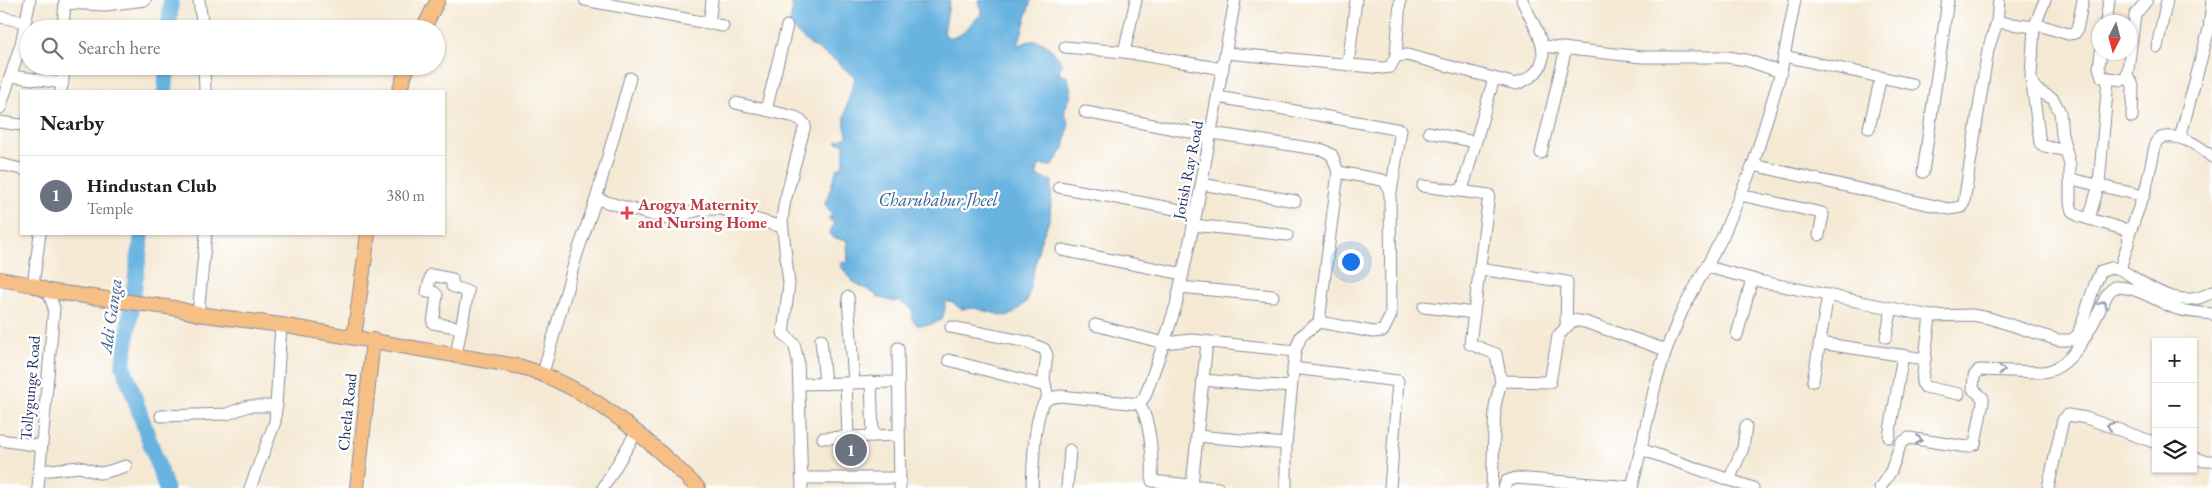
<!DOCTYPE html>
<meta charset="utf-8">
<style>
:root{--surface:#fff;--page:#f6f6f6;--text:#202124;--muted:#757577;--line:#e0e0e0;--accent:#2563eb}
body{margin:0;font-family:"EB Garamond",serif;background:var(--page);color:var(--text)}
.controls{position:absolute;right:15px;bottom:15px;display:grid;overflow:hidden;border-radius:0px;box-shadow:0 1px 4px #0004}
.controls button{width:45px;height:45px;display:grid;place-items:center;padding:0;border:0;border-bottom:1px solid var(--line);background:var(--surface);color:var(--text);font:25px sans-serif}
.compass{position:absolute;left:2092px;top:15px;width:45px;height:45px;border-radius:50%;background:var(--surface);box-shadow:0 1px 4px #0004;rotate:186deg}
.you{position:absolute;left:1350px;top:261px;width:18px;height:18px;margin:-12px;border:4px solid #fff;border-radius:50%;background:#1a73e8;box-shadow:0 0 0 8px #1a73e833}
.badge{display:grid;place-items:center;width:32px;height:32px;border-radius:50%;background:var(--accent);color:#fff;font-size:16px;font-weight:700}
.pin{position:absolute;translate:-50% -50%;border:2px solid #fff;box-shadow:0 1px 5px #0006}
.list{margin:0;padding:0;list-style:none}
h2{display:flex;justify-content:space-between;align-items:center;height:65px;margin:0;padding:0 20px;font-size:21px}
h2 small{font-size:16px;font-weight:400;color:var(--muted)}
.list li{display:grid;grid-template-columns:32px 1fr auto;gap:15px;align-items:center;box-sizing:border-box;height:80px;padding:0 20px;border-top:1px solid var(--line)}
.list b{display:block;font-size:19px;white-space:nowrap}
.list p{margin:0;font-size:16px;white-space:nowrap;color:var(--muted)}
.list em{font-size:16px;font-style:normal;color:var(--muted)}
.icon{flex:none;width:28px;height:28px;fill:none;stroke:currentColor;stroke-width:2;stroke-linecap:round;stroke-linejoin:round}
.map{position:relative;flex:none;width:2212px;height:488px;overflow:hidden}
.search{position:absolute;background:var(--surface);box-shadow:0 1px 4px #0004;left:20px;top:20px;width:425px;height:55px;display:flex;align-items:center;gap:12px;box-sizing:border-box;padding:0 18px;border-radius:28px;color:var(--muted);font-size:19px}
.panel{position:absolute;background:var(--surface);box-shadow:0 1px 4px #0004;left:20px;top:90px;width:425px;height:145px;border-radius:0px}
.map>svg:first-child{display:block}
.water{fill:#67b3e0;stroke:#41719f}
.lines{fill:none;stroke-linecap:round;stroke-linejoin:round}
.river{stroke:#67b3e0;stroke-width:16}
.minor-casing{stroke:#888c99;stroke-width:13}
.major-casing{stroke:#888c99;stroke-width:16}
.minor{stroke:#fff;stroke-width:11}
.major{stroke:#f5bf86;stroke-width:14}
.oneway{stroke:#8d97ae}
.health-dot{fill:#e0444e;stroke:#fff;stroke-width:2}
.labels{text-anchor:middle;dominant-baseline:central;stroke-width:5;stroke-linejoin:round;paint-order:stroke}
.street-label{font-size:16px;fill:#1b2f5e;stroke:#fff}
.health-label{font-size:16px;font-weight:bold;fill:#be3a42;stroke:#fff;text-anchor:start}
.water-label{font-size:18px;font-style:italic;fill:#365d8c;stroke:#fff}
</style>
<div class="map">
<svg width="2212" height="488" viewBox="0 0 2212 488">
<rect width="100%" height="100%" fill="#fff"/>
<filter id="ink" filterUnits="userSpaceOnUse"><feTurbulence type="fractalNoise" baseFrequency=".02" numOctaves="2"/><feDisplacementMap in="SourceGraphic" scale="10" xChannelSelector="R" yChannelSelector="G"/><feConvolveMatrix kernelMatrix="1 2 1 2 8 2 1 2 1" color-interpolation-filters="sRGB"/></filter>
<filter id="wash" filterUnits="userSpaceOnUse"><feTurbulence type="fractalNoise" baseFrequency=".0096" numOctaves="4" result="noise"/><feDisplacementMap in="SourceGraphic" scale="20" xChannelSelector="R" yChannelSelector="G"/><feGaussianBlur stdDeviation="1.12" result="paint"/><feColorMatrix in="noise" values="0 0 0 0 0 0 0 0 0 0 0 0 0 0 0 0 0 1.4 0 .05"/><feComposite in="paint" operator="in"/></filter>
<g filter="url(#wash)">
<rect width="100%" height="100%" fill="#f5e9d4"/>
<path class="water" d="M790,0H950L944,32L947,37C964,39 968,24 981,15L982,11L978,0H1031L1018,46C1039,33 1051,46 1062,64L1059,69L1060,75L1068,77C1069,82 1071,89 1071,94C1069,108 1059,106 1069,122L1064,148L1052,166L1039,165L1036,176L1052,181L1050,218L1040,243L1027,301L1013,314L1005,316L974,308L961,309L951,301L945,302V309L942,320L929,325H917L911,318L913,313L911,308L898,300L895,302L877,297L875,294L852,281L840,265L841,262L848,263L847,240L833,238L829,234L834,224L829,219V217H833L825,204L837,169L841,167L844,162V144L836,142L848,136C839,120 851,94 855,78L835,60L809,44L789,25L793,8Z"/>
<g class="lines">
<g class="river">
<polyline points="169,29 171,0"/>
<polyline points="165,91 167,66"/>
<polyline points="142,234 123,365 166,488"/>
</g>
</g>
</g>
<g filter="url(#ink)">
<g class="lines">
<g class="minor-casing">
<g id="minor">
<polyline points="199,0 203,29"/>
<polyline points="585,0 723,26"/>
<polyline points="1235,0 1196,213 1176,305 1164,343 1192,340 1295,351 1286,444 1286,488"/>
<polyline points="2045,0 2034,27 2031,77 2032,83 2037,90 2053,99 2060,112 2062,135 2070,165 2070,203 2072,211 2079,216 2127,230 2129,240 2120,269"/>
<polyline points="65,3 105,5 145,0"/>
<polyline points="0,17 25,22"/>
<polyline points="1997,22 1999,0"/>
<polyline points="2106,22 2109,0"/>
<polyline points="709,24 712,0"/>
<polyline points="2036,24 2068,34 2075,33 2077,30 2083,0"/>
<polyline points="63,29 65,0"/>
<polyline points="1543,46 1642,57 1727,57 1746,60 1781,72"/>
<polyline points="1065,47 1124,52 1223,69"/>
<polyline points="2157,47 2167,0"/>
<polyline points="1124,52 1136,0"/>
<polyline points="2101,52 2099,67 2102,77 2122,80 2127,77 2135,15 2147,0"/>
<path d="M1226,53L1383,68L1390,67L1396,56L1407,55L1516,84C1564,67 1536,31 1522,0"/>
<polyline points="1396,56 1400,0"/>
<polyline points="1784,56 1912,84"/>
<polyline points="1348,65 1356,0"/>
<polyline points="204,66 205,91"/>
<polyline points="11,76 63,83"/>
<polyline points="2127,77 2132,83 2133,87 2132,117"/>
<polyline points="2032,83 2040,143 2044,146 2066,151"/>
<polyline points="61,91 65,66"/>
<polyline points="1218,97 1401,130 1391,192"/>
<polyline points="736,103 795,117 801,120 805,125 784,205 782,221 789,284 783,333 794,344 798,360 802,488"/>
<polyline points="0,108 21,44 30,0"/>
<polyline points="766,110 787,26"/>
<polyline points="1085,112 1211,136"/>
<polyline points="0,122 21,125"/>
<polyline points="1869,128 1881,77"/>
<polyline points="1429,132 1475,142"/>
<polyline points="1212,133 1323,150 1332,155 1338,172 1319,322 1301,336 1295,351"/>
<polyline points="2180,138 2209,29 2212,0"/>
<polyline points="1541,153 1566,48"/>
<polyline points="0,164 21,169"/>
<polyline points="1753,165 1949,209 1962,207 1964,202 1988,50 1997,22 2034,27"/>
<polyline points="1923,172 1948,0"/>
<polyline points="2071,179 2144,196"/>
<polyline points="1202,184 1295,201"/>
<polyline points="1423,186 1489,195 1470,344 1496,354 1501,381 1495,406 1492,488"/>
<polyline points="1059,187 1196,213"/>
<polyline points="1462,190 1494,78"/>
<polyline points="1740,195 1822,213 1823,215 1819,235"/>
<polyline points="596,199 667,219 703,209 721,209 782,227"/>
<polyline points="2089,219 2099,184 2108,80"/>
<polyline points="1193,225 1287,235"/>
<path d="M2129,235L2146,188L2156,142L2160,138C2180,133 2197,144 2212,157"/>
<polyline points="1062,250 1183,274"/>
<path d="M1708,267L1763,282L1930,316L1972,315L1989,318L2058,340H2071L2078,335L2095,284L2101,271L2111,268L2120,269C2148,286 2180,312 2212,292"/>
<polyline points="1479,269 1567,282 1566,327"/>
<polyline points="33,285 40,234"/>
<polyline points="1180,287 1273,296"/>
<polyline points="848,297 854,383"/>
<polyline points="1424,307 1474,313"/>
<polyline points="198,314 206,234"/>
<polyline points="1930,316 1922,383 1925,387 1959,394"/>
<polyline points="1319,322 1373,332 1383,331 1391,315 1390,194 1386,182 1382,180 1338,172"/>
<polyline points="951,327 1027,342 1044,349 1047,355 1044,378 1048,399"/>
<polyline points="1737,335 1752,279"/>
<polyline points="1886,337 1892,308"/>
<polyline points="821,339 825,384"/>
<polyline points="1820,343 1925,359"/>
<polyline points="898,348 900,488"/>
<polyline points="456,355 468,292 452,286 452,279 431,275 427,292 434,292 437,295 433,323 461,328"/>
<polyline points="949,360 1045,386"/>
<polyline points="1293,368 1398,381 1390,488"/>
<polyline points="543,373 576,257 596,199 630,78"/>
<polyline points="1202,380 1291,387"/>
<polyline points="1501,381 1550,382 1558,336 1573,320 1585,322 1666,350"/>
<polyline points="1813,381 1828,295"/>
<polyline points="871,382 873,436"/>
<polyline points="846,383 848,437"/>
<polyline points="799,384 897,382"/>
<path d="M1139,404C1151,420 1153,461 1152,481L1218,488"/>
<polyline points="161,416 227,414 248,406 277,406"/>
<polyline points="1197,436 1286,444"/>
<polyline points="1889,437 1903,355"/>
<polyline points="823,438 898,435"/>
<polyline points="0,440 41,446"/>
<polyline points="1640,449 1753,488"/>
<polyline points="2193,457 2204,461 2212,461"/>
<polyline points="40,471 80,467 99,473 106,472 126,466"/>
<polyline points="802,478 899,478"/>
<polyline points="1729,480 1743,448 1746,426"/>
<polyline points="1192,485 1207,342"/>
<polyline points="38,488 54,308 48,291"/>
<polyline points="250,488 275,422 281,325"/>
<polyline points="603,488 637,431"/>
<path d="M1032,488C1033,471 1033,408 1048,399C1051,397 1057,397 1060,396L1139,404L1145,396L1164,343L1095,325"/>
<polyline points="1067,488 1070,450"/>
<polyline points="1504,488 1507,481 1516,478 1632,487"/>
<polyline points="1632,488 1655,386 1666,350 1682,311 1722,238 1753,165 1781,72 1795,0"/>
<path d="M1880,488L1891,471L1901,443L1909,438L1967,447L1975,444L1983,402V398L1973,389L1974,376L1979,370L2042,372C2075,370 2095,319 2108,293L2114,287C2138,286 2155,301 2177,309C2188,312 2200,313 2212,314"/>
<polyline points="2048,488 2063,420 2068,415 2086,418 2156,443"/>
</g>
</g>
<g class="major-casing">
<g id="major">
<polyline points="423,29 438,0"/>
<polyline points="399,91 408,66"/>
<path d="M0,279L33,285L48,291L174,308L198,314L281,325L522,367C592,389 646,437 698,488"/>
<polyline points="354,338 368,234"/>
<polyline points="357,488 373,340"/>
</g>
</g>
<use href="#minor" class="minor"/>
<use href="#major" class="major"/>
</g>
<defs><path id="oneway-chevron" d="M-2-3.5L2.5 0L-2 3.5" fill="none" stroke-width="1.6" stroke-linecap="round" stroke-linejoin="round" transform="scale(1.25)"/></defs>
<g class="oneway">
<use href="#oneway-chevron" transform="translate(2103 304) rotate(-65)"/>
<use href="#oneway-chevron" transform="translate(2002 370) rotate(3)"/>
<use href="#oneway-chevron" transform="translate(2110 426) rotate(-160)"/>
<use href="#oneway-chevron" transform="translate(1919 440) rotate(8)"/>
</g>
</g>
<path class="health-dot" d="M624.5 205.5h5v5h5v5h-5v5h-5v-5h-5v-5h5z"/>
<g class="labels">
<g class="street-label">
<text transform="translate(1188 170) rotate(-79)">Jotish Ray Road</text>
<text transform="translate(30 388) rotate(-85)">Tollygunge Road</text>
<text transform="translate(347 412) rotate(-84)">Chetla Road</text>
</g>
<g class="health-label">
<text x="638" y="204">Arogya Maternity<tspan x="638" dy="18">and Nursing Home</tspan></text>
</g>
<g class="water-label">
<text x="938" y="199">Charubabur Jheel</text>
<text transform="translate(110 316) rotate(-82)">Adi Ganga</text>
</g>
</g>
</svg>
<div class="controls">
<button>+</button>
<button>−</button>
<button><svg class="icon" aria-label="layers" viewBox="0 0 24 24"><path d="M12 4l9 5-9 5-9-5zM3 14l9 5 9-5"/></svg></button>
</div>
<svg class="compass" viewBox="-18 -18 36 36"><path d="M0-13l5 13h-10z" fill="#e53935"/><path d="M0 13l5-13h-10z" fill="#757577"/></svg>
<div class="you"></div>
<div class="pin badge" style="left:851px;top:450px;background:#6b7280">1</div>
<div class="search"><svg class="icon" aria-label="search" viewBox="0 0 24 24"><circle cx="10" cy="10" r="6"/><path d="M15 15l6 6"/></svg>Search here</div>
<section class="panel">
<h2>Nearby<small></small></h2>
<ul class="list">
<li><span class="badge" style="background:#6b7280">1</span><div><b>Hindustan Club</b><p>Temple</p></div><em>380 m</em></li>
</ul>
</section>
</div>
